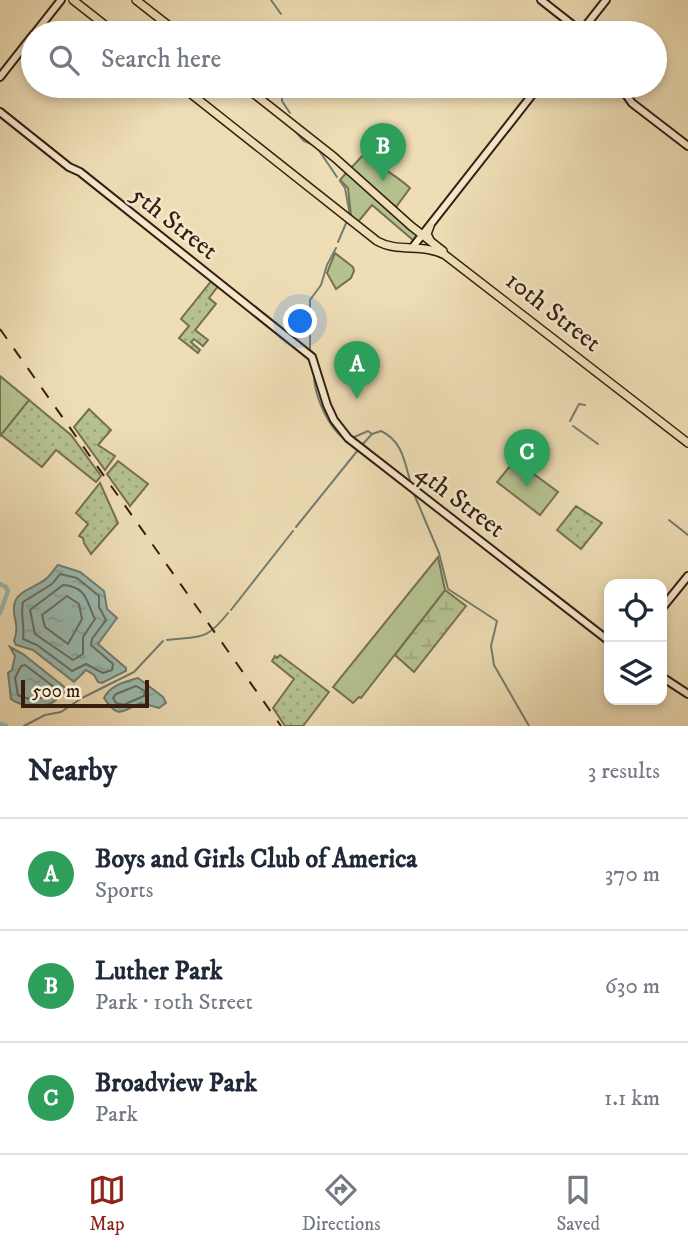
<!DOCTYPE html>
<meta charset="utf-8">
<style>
:root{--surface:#fff;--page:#f6f6f7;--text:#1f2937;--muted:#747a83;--line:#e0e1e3;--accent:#8f2418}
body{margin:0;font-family:"IM FELL DW Pica",serif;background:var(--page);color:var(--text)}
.controls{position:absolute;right:21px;bottom:21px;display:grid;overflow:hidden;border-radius:14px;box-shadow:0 4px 10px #0003}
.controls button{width:63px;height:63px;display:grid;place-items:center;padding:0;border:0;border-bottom:2px solid var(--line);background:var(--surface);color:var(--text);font:35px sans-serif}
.scale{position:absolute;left:21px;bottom:18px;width:128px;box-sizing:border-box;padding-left:7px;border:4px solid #371f0f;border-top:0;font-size:19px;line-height:24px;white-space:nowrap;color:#371f0f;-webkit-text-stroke:5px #f4e9cf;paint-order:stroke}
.you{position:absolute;left:301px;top:322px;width:24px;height:24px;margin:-18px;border:5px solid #fff;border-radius:50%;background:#1a73e8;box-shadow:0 0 0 10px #1a73e833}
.badge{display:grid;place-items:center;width:46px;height:46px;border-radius:50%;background:var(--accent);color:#fff;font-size:23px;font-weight:700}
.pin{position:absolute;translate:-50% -58px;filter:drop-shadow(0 2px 4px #0008)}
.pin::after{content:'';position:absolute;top:37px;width:24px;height:21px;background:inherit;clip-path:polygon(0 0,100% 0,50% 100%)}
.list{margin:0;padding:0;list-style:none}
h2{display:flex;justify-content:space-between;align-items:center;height:91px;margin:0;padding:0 28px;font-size:30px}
h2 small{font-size:23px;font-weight:400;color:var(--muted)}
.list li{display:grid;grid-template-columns:46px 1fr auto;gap:21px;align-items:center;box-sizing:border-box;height:112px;padding:0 28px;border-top:2px solid var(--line)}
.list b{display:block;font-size:26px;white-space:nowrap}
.list p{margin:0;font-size:23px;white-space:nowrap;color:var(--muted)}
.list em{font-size:23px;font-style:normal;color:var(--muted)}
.icon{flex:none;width:38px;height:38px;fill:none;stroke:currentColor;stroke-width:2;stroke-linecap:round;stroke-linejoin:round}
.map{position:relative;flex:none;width:688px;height:726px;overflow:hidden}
.search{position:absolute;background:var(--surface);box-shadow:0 4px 10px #0003;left:21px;right:21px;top:21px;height:77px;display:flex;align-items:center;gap:18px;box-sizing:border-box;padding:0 24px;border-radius:38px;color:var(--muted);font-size:26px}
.sheet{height:427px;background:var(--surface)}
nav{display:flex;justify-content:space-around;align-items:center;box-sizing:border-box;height:98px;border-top:2px solid var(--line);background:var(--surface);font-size:19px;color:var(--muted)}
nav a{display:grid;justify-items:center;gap:4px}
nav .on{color:var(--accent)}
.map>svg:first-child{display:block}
.grass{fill:url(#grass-dots);stroke:#767050;stroke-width:2}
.wetland{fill:url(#wetland-marsh);stroke:#767050;stroke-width:2}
.park{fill:#b5c290;stroke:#767050;stroke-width:2}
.water{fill:url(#water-ripples);stroke:#727d71;stroke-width:2}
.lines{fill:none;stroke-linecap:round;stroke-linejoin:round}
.shore{stroke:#686d60;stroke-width:2}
.stream{stroke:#727d71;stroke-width:2}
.river{stroke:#9abbb2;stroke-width:4.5}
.secondary-casing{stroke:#371f0f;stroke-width:10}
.primary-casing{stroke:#371f0f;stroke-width:10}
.secondary{stroke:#f4e9cf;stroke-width:6}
.primary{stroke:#eeddb5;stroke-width:7}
.rail{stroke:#371f0f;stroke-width:2;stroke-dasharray:12 12;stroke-linecap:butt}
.labels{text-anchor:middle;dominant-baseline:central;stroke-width:5;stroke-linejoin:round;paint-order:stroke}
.street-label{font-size:26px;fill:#371f0f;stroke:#f4e9cf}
</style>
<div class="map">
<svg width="688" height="726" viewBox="0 0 688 726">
<defs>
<pattern id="grass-dots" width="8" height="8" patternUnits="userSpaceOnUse" patternTransform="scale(1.75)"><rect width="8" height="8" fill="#b5c290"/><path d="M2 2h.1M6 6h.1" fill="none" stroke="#9ca67b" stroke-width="1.8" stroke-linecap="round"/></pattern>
<pattern id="wetland-marsh" width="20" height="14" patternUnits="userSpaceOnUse" patternTransform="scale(1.75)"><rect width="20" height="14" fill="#b5c290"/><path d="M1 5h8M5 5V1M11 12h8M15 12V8" fill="none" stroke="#9ca67b"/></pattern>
<pattern id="water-ripples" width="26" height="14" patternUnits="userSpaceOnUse" patternTransform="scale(1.75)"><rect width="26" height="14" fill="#9abbb2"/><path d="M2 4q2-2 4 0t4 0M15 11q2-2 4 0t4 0" fill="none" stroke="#85a098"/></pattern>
</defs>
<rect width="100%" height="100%" fill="#eeddb5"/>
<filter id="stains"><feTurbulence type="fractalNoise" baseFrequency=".00286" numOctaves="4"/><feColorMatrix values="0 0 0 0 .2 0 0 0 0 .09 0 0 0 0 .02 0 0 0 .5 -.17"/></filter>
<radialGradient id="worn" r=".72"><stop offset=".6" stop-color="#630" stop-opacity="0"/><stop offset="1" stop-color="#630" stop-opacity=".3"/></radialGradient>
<g class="grass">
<polygon points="212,280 219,285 209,298 216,304 195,330 208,340 203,346 194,339 191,342 200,350 198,353 179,338 189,326 181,319"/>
<polygon points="29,400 71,435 101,476 96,482 56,450 42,467 1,435"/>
<polygon points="89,409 111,430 98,445 115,456 105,470 74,427"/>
<polygon points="118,461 148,484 130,506 107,474"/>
<polygon points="100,483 118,523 91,554 84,543 83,538 79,536 88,524 76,513"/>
<polygon points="576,506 602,523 581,549 557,530"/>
<polygon points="280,655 329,692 303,726 285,726 273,708 294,679 272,661 275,656 277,658"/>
</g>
<polygon class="wetland" points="445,590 466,606 414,672 395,655"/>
<g class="park">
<path d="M363,155C379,167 395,174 410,188L396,207L352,170V167Z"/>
<polygon points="347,172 417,235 414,241 372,205 358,222 351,216 348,188 340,180"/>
<polygon points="335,253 353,267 354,271 351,278 336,289 327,273"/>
<polygon points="0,376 29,400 0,436"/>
<polygon points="515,460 558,492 540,515 497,482"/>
<polygon points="438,557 445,590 361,698 359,697 353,703 333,687"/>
</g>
<g class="water">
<path d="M58,565L80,572L104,591L107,609L117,618L98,644L126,668V671L102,683L98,682L94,675L86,670L74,682L33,650L16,645L14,641C21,622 10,616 15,602C19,590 37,587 47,578C51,575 54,569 58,565Z"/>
<path d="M10,647L23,654L67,689C62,694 56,702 49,704C38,708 20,706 11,699L8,673L12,670L15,656Z"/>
<path d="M138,678L163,697L166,703L159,708L141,703C122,710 119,721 104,698C110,685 125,682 138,678Z"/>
</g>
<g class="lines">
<g class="shore">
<path d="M60,574L77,578L99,596V607L106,620L92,639L91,645L113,664L112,670L103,673L86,664L72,671L37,645L23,639C25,626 20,614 23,602L52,584Z"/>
<path d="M63,585C88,587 86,602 95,619L83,637V654L73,660L35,634L30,610Z"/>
<polygon points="67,596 79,604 82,619 68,644 45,627 42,615"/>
<path d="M25,665L54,687V691C45,700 29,701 18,695L15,678L21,666Z"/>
<polygon points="136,686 145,691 144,696 123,705 116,703 113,698 116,694"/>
</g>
<g class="stream">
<polyline points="271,0 281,14"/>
<polyline points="283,33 284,23"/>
<polyline points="282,86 282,101 290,113"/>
<polyline points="294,130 304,141 316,146 337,177"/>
<polyline points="340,181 345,188 350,215"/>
<polyline points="338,242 347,221"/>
<polyline points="310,350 310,300 321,285 327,265 336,248"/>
<path d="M314,379C316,399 328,426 344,439"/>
<polyline points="570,421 579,404 585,405"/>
<polyline points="573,426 598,444"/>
<path d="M352,438L368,431L372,434L381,431C403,441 405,464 411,484"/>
<polyline points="361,446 372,434"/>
<polyline points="414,494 439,553 448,589 497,621 491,646 494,665 529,726"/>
<polyline points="669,520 688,535"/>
<polyline points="296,527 358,450"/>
<polyline points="231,610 293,531"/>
<path d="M167,640C201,636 206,641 228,613"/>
<polyline points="24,726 45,715 61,712 82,698 134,672 163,641"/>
</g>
<g class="river">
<polyline points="0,584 6,587 8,591 0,613"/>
<polyline points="0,724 6,726"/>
</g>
<g class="secondary-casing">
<g id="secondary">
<polyline points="541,0 583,33"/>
<polyline points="35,33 61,0"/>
<polyline points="580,33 606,0"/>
<polyline points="0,77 33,35"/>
<polyline points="620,86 632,103 688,146"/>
<polyline points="0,112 69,167 80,172 312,357 327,405 334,420 348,438 609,641"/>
<polyline points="412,248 539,86"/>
<polyline points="662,608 688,576"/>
<polyline points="662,677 688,694"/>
</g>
</g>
<g class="primary-casing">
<g id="primary">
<polyline points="73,0 115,33"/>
<polyline points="136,0 178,33"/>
<path d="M181,86L377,241C398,253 423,243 445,255L688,443"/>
<polyline points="244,86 334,157 411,226 443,251"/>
<polyline points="430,226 427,234 430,240"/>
</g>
</g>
<use href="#secondary" class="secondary"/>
<use href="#primary" class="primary"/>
<polyline class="rail" points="0,329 281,726"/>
</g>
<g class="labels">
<g class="street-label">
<text transform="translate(174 223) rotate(38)">5th Street</text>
<text transform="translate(553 312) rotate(38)">10th Street</text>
<text transform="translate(460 501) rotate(37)">4th Street</text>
</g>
</g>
<rect width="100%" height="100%" filter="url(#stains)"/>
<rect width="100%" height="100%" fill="url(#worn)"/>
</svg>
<div class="controls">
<button><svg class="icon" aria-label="locate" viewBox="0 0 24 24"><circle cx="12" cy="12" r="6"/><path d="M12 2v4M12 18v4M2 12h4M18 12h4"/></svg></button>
<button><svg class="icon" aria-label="layers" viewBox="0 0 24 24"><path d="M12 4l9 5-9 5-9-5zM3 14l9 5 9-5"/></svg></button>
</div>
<div class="scale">500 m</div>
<div class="you"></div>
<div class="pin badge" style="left:357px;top:399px;background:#2e9e5b">A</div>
<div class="pin badge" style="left:383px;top:181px;background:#2e9e5b">B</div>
<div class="pin badge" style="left:527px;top:487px;background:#2e9e5b">C</div>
<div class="search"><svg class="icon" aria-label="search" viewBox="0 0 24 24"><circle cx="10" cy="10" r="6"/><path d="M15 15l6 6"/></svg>Search here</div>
</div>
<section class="sheet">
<h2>Nearby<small>3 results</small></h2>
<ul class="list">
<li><span class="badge" style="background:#2e9e5b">A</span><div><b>Boys and Girls Club of America</b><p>Sports</p></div><em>370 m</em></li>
<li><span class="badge" style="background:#2e9e5b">B</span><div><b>Luther Park</b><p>Park · 10th Street</p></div><em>630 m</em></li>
<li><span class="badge" style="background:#2e9e5b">C</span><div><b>Broadview Park</b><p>Park</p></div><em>1.1 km</em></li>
</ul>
</section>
<nav>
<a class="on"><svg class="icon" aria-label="map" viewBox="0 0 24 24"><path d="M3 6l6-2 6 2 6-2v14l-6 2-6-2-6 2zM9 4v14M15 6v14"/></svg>Map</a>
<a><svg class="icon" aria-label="directions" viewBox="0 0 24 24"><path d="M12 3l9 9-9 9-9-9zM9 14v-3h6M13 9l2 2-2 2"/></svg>Directions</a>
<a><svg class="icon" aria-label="saved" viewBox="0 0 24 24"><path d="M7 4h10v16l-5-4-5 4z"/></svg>Saved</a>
</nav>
